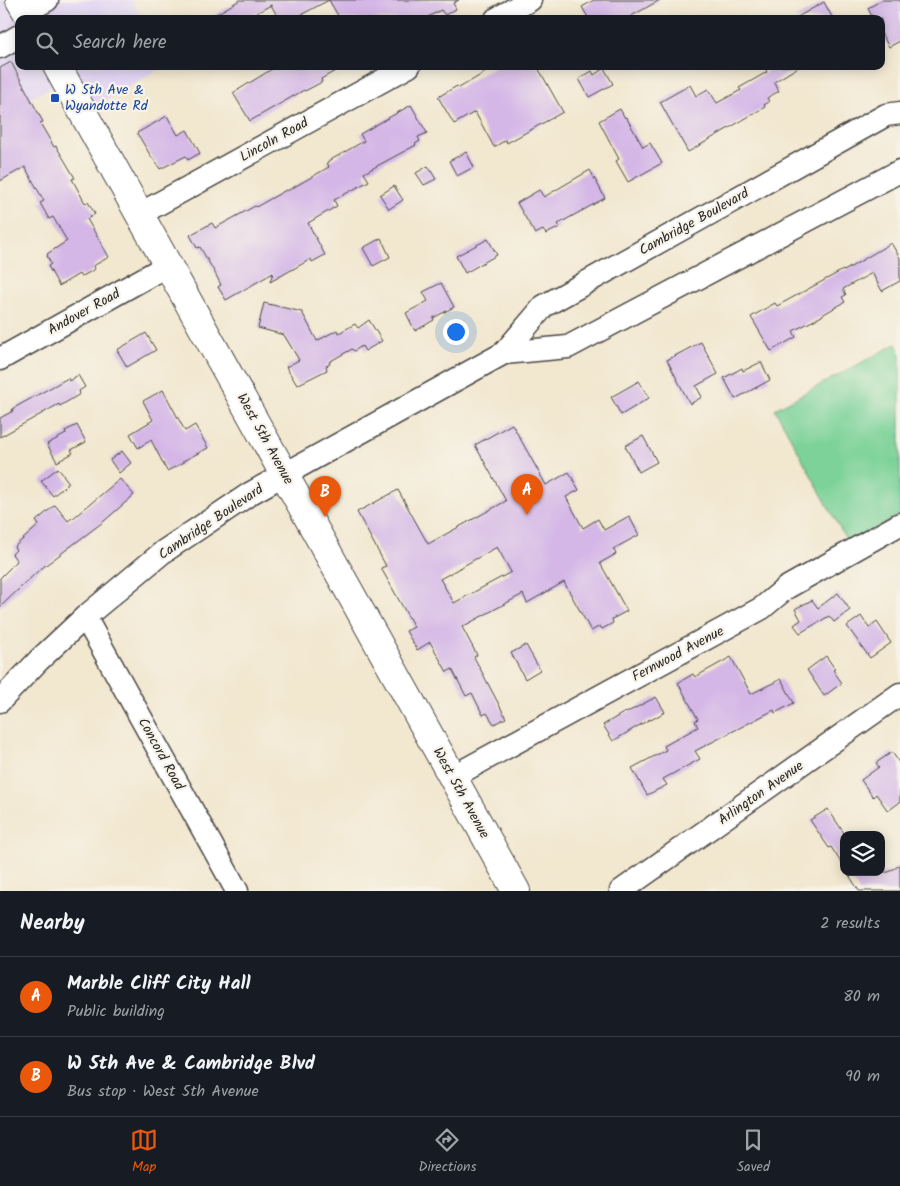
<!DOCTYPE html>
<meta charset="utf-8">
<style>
:root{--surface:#171b24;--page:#20242c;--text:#f1f3f6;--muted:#9ea1a6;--line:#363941;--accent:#ea580c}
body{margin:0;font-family:Kalam,sans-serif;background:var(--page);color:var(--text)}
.controls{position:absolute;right:15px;bottom:15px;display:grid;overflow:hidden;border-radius:10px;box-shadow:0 2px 12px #0003}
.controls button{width:45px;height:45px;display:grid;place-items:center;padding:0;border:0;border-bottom:1px solid var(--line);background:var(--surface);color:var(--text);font:25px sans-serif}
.you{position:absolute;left:455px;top:331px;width:18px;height:18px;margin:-12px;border:4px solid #fff;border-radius:50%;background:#1a73e8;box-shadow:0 0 0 8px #1a73e833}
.badge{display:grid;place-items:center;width:32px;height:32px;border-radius:50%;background:var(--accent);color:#fff;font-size:16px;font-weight:700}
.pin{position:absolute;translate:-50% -41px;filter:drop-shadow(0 1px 2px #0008)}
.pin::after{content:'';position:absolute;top:26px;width:18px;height:15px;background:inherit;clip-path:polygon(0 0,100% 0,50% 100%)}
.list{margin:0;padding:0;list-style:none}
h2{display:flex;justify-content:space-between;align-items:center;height:65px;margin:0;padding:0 20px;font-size:21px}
h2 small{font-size:16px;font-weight:400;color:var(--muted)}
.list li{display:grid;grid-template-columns:32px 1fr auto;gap:15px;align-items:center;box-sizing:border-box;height:80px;padding:0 20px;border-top:1px solid var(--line)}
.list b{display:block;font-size:19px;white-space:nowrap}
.list p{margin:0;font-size:16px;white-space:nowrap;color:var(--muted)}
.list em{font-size:16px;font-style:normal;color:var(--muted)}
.icon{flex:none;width:28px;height:28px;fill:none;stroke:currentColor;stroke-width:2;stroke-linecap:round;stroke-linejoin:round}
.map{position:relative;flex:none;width:900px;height:891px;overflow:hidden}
.search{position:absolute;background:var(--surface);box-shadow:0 2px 12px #0003;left:15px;right:15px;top:15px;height:55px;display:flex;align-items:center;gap:12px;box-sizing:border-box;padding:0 18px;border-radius:10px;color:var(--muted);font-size:19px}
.sheet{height:225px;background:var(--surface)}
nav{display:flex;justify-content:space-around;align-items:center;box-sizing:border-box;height:70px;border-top:1px solid var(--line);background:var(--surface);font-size:14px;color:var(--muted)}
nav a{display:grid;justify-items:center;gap:2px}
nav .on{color:var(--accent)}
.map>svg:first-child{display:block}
.built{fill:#e1d4f4}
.green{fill:#7bd298;stroke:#537e62}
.building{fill:#d4b7e7;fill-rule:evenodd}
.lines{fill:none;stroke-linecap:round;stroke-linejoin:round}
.minor-casing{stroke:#494744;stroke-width:25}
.major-casing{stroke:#494744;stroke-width:30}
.minor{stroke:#fff;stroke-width:22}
.major{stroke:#fff;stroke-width:28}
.transit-dot{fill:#1a4fb4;stroke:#f7f3e8;stroke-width:2}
.labels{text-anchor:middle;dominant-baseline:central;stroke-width:4.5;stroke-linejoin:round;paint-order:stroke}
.transit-label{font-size:14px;fill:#164399;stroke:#f7f3e8;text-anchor:start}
.street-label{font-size:14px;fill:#2b2b2b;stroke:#f7f3e8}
</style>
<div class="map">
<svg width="900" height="891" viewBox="0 0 900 891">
<rect width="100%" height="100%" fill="#f7f3e8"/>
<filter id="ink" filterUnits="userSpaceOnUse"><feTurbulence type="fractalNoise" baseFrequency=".02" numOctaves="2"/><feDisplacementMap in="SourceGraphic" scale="10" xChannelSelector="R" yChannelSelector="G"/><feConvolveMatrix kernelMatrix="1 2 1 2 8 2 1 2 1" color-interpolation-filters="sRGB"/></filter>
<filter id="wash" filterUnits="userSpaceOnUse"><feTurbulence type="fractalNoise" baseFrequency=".0096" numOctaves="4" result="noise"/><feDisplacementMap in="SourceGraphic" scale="20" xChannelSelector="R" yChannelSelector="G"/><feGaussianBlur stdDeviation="1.12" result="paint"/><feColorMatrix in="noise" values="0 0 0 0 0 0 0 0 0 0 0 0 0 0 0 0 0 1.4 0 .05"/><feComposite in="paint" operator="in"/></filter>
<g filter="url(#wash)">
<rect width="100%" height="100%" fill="#f2e7cf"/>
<polygon class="built" points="0,0 132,0 142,19 19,19 19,66 165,66 83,113 64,80 0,115"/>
<polygon class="green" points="896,344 900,352 900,515 848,543 775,409"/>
<g id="blocks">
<g class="building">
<polygon points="240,0 329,0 293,19 279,19 271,5 246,19 208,19"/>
<polygon points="329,0 459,0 453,3 456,9 445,15 441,10 424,19 340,19"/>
<polygon points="594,0 660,0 626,19 589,19 582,7"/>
<polygon points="882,0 900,0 900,41 889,47 881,33 881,19 873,19 868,8"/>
<polygon points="824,2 833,19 794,19"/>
<polygon points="11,62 43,122 40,123 54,147 56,146 75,178 72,179 85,203 88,202 95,214 87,219 109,257 93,266 95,269 81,277 79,274 59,286 48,266 51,264 47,256 48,256 47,254 67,241 53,217 49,219 40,203 44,201 25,167 0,181 0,68"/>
<polygon points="277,66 344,66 321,79 322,82 305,91 304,90 250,121 233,93"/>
<polygon points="496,66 537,66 563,112 507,143 506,140 494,147 475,112 454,124 438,97 457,86 459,88"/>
<polygon points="764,66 800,66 774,82 779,91 767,98 769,102 764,105 765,107 688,152 660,102 690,85 696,96 708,89 717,103 741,90 739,88 767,72"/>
<polygon points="604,68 613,84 589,97 579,79 592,71 594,75"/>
<polygon points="411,105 427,133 418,137 420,141 415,144 416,145 364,173 369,181 334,200 337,206 308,223 325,255 312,262 311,259 270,282 273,273 226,300 218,287 221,285 215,273 200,247 197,248 190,235 212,223 215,228 255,206 256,207 286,190 287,191 329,167 327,162 364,141 360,134"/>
<polygon points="620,109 625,118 626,117 643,147 650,143 662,163 628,182 616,161 619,159 599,121"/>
<polygon points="167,116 178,135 187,130 200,153 188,160 186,156 160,169 153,158 152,158 137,133"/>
<polygon points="466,152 474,167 457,176 449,161"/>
<polygon points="428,166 436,179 424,185 416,173"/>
<polygon points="590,170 605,198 558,224 560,227 546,234 543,230 535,234 517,203 539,190 544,197"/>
<polygon points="394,186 403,200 389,209 380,195"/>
<polygon points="381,238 390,257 373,266 363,248"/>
<polygon points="488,239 497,255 465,273 456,256"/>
<polygon points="891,243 900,258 900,281 882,291 872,273 843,289 846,295 842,297 845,302 822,315 822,316 793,331 796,337 771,351 751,317 775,303 777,306 843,270 844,271"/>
<polygon points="441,283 454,307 433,318 434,320 415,331 406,313 428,301 423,292"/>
<polygon points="264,303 302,312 317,341 337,330 339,333 355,324 358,328 369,320 382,341 365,351 362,346 354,351 352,349 329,362 330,364 326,366 327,370 297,385 286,367 299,360 284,335 258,328"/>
<polygon points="146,333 156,350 127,367 117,350"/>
<polygon points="701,342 718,374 696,386 702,397 690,404 667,360"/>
<polygon points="761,362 770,380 735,399 724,378 742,368 743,371"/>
<polygon points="78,375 85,387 79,391 80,394 60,406 59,404 0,437 0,418 13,411 12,409 68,378 69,381"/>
<polygon points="639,381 649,398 621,415 611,397"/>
<polygon points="163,390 185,431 195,425 208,448 183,461 183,463 167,471 151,440 138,448 130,434 153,420 143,401"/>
<path d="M512,424L546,485L569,472L579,490L566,497L583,528L598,519L604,530L629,516L639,535L613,549L616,554L600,563L627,611L612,619L613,623L602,629L600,626L591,631L564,582L527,603L523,594L462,627L477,655L474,657L506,718L494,724L487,713L483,715L472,693L466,696L452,669L447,672L430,642L417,650L406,631L414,627L381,568L386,566L357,512L398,490L428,544L506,501L475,445ZM497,547L511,572L454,603L440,579Z"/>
<polygon points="77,425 86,442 71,450 73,453 57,462 47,444 66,434 65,431"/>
<polygon points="643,436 657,462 639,472 625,446"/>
<polygon points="122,451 131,463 119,473 110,460"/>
<polygon points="58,468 69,483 53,496 41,481"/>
<polygon points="120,479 134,495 103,522 38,571 0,607 0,578 17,561 12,554 16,550 14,547 39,525 36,521 55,505 68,521 72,518 72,519"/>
<polygon points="838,593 850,610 834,622 829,616 800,633 794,625 801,620 795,609 812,600 818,608"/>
<polygon points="861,616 869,628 877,622 891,643 870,658 847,626"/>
<polygon points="526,645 540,670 525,679 511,653"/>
<polygon points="826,656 835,669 833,670 842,683 824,696 807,670"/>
<polygon points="731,657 751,694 781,679 794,703 775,713 774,710 695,751 700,759 663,779 667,785 647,795 632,768 666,750 664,746 698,727 695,721 698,719 678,683 693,674 695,677"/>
<polygon points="656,697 665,712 651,720 650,719 613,741 603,725 625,712 626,713"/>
<polygon points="892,752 900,764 900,802 888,811 876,794 873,797 861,780 879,767 876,763"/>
<polygon points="828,809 844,833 844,867 831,847 829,848 810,820"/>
<polygon points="900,865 900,891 859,891 847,872 889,872"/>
</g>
</g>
</g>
<g filter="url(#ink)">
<use href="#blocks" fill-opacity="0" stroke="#494744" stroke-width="1"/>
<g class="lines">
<g class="minor-casing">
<g id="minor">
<polyline points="27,11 47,0"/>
<polyline points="496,19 530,0"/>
<polyline points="0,47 19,36"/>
<polyline points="140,214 409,66"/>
<polyline points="504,353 568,347 900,171"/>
<polyline points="0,359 168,265"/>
<polyline points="85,617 237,891"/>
<polyline points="0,701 39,660 85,617 163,552 251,493 504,353 544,306 886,115 900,113"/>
<polyline points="452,777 762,608 786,588 900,524"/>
<polyline points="621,891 900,694"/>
</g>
</g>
<g class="major-casing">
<g id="major">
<polyline points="20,0 31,19"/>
<polyline points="57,66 516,891"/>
</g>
</g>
<use href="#minor" class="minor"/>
<use href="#major" class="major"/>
</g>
</g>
<rect class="transit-dot" x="50" y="93" width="10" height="10" rx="2.5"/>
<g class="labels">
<g class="transit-label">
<text x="65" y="90">W 5th Ave &amp;<tspan x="65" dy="16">Wyandotte Rd</tspan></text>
</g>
<g class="street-label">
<text transform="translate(274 140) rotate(-29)">Lincoln Road</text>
<text transform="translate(694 222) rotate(-29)">Cambridge Boulevard</text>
<text transform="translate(84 312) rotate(-29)">Andover Road</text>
<text transform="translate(265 439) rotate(61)">West 5th Avenue</text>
<text transform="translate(211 522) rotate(-34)">Cambridge Boulevard</text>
<text transform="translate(678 654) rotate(-28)">Fernwood Avenue</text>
<text transform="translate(161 754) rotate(61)">Concord Road</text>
<text transform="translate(461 793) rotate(61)">West 5th Avenue</text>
<text transform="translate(761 793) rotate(-35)">Arlington Avenue</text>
</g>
</g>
</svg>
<div class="controls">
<button><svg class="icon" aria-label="layers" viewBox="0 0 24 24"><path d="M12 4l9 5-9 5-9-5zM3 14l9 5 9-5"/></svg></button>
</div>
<div class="you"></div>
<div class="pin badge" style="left:527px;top:515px">A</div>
<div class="pin badge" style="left:325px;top:517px">B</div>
<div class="search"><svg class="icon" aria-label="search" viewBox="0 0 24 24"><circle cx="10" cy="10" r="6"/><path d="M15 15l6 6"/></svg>Search here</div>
</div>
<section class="sheet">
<h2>Nearby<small>2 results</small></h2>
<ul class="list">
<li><span class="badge">A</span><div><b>Marble Cliff City Hall</b><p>Public building</p></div><em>80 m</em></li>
<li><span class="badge">B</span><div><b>W 5th Ave &amp; Cambridge Blvd</b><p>Bus stop · West 5th Avenue</p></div><em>90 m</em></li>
</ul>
</section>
<nav>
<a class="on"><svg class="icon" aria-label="map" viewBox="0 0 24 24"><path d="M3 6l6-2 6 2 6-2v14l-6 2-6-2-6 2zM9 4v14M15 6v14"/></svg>Map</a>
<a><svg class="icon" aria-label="directions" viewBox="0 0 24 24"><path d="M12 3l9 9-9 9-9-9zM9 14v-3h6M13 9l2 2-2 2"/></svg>Directions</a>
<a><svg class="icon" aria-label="saved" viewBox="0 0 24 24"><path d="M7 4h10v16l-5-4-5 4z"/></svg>Saved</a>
</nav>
